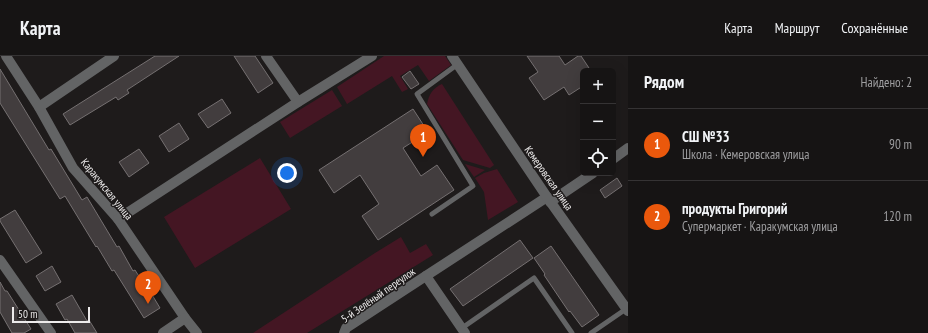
<!DOCTYPE html>
<html lang="ru">
<meta charset="utf-8">
<style>
:root{--surface:#161414;--page:#232122;--text:#f1f3f6;--muted:#9e9ea0;--line:#353334;--accent:#ea580c}
body{margin:0;font-family:"PT Sans Narrow",sans-serif;background:var(--page);color:var(--text)}
.controls{position:absolute;right:12px;top:12px;display:grid;overflow:hidden;border-radius:6px;box-shadow:0 4px 16px #0002}
.controls button{width:36px;height:36px;display:grid;place-items:center;padding:0;border:0;border-bottom:1px solid var(--line);background:var(--surface);color:var(--text);font:20px sans-serif}
.scale{position:absolute;left:12px;bottom:10px;width:78px;box-sizing:border-box;padding-left:4px;border:2px solid #edebeb;border-top:0;font-size:11px;line-height:14px;white-space:nowrap;color:#edebeb;-webkit-text-stroke:3px #1e1b1b;paint-order:stroke}
.you{position:absolute;left:287px;top:117px;width:14px;height:14px;margin:-10px;border:3px solid #fff;border-radius:50%;background:#1a73e8;box-shadow:0 0 0 6px #1a73e833}
.badge{display:grid;place-items:center;width:26px;height:26px;border-radius:50%;background:var(--accent);color:#fff;font-size:13px;font-weight:700}
.pin{position:absolute;translate:-50% -33px;filter:drop-shadow(0 1px 2px #0008)}
.pin::after{content:'';position:absolute;top:21px;width:14px;height:12px;background:inherit;clip-path:polygon(0 0,100% 0,50% 100%)}
.list{margin:0;padding:0;list-style:none}
h2{display:flex;justify-content:space-between;align-items:center;height:52px;margin:0;padding:0 16px;font-size:17px}
h2 small{font-size:13px;font-weight:400;color:var(--muted)}
.list li{display:grid;grid-template-columns:26px 1fr auto;gap:12px;align-items:center;box-sizing:border-box;height:72px;padding:0 16px;border-top:1px solid var(--line)}
.list b{display:block;font-size:15px;white-space:nowrap}
.list p{margin:0;font-size:13px;white-space:nowrap;color:var(--muted)}
.list em{font-size:13px;font-style:normal;color:var(--muted)}
.icon{flex:none;width:22px;height:22px;fill:none;stroke:currentColor;stroke-width:2;stroke-linecap:round;stroke-linejoin:round}
.map{position:relative;flex:none;width:628px;height:277px;overflow:hidden}
header{display:flex;align-items:center;gap:24px;box-sizing:border-box;height:56px;padding:0 20px;background:var(--surface);border-bottom:1px solid var(--line)}
header strong{font-size:19px}
nav{display:flex;gap:22px;margin-inline-start:auto;font-size:14px}
main{display:flex}
aside{flex:1;background:var(--surface)}
.map>svg:first-child{display:block}
.green{fill:#441623}
.building{fill:#423d3e;stroke:#757071}
.lines{fill:none;stroke-linecap:round;stroke-linejoin:round}
.service{stroke:#636465;stroke-width:5}
.minor{stroke:#636465;stroke-width:10}
.tertiary{stroke:#636465;stroke-width:10}
.labels{text-anchor:middle;dominant-baseline:central;stroke-width:3;stroke-linejoin:round;paint-order:stroke}
.street-label{font-size:11px;fill:#edebeb;stroke:#1e1b1b}
</style>
<header>
<strong>Карта</strong>
<nav><a>Карта</a><a>Маршрут</a><a>Сохранённые</a></nav>
</header>
<main>
<div class="map">
<svg width="628" height="277" viewBox="0 0 628 277">
<rect width="100%" height="100%" fill="#1e1b1b"/>
<g class="green">
<polygon points="384,0 445,0 451,9 429,25 418,9 400,20 408,33 402,36 392,20 347,48 337,31"/>
<path d="M442,28L494,109L490,112L463,104L427,48C429,38 433,32 442,28Z"/>
<polygon points="332,34 342,50 290,82 280,66"/>
<polygon points="260,102 291,153 195,212 164,161"/>
<polygon points="465,108 485,114 474,121"/>
<polygon points="497,113 518,146 488,164 484,136 475,122 484,117"/>
<polygon points="401,181 410,197 426,188 433,199 307,277 253,277 375,197"/>
</g>
<g class="building">
<polygon points="155,0 179,0 127,34 129,37 118,44 116,41 70,69 63,58"/>
<polygon points="234,0 255,0 273,27 258,37"/>
<polygon points="527,0 559,0 565,9 578,0 581,0 591,15 583,15 583,30 569,39 564,31 544,44 529,22 538,16"/>
<polygon points="0,13 49,94 51,93 82,144 87,141 117,191 119,190 133,215 135,214 150,238 151,237 160,252 144,262 114,214 112,215 97,190 96,191 65,140 60,143 0,47"/>
<polygon points="410,15 419,28 411,33 402,21"/>
<polygon points="222,43 231,57 208,72 198,58"/>
<polygon points="413,53 428,76 403,92 421,120 437,109 454,134 378,184 362,160 379,148 360,119 334,137 319,114"/>
<polygon points="179,67 189,83 169,96 159,80"/>
<polygon points="139,93 149,107 129,121 119,106"/>
<polygon points="617,122 622,130 605,142 600,134"/>
<polygon points="15,154 42,197 26,207 0,165 0,163"/>
<polygon points="520,184 533,202 463,250 450,233"/>
<polygon points="551,190 599,259 582,271 570,255 569,256 544,219 545,218 534,202"/>
<polygon points="52,210 61,226 45,235 36,220"/>
<polygon points="0,226 5,235 7,235 31,273 24,277 12,277 0,256"/>
<polygon points="72,239 87,265 89,264 97,277 75,277 67,263 65,264 56,248"/>
</g>
<g class="lines">
<g class="service">
<polyline points="432,158 473,130 417,38 458,8"/>
<polyline points="462,272 534,222 572,277"/>
<polyline points="591,277 626,253"/>
</g>
<g class="minor">
<polyline points="6,0 39,51 73,112 118,163 185,262 197,277"/>
<polyline points="266,0 298,46"/>
<polyline points="39,51 114,0"/>
<polyline points="613,103 628,92"/>
<polyline points="550,146 593,117"/>
<polyline points="118,163 298,46 372,0"/>
<polyline points="0,204 51,277"/>
<polyline points="426,220 465,277"/>
<polyline points="163,277 185,262"/>
<polyline points="344,277 346,272 547,141"/>
</g>
<polyline class="tertiary" points="452,0 547,141 628,255"/>
</g>
<g class="labels">
<g class="street-label">
<text transform="translate(549 122) rotate(55)">Кемеровская улица</text>
<text transform="translate(107 133) rotate(51)">Каракумская улица</text>
<text transform="translate(378 239) rotate(-35)">5-й Зелёный переулок</text>
</g>
</g>
</svg>
<div class="controls">
<button>+</button>
<button>−</button>
<button><svg class="icon" aria-label="locate" viewBox="0 0 24 24"><circle cx="12" cy="12" r="6"/><path d="M12 2v4M12 18v4M2 12h4M18 12h4"/></svg></button>
</div>
<div class="scale">50 m</div>
<div class="you"></div>
<div class="pin badge" style="left:423px;top:101px">1</div>
<div class="pin badge" style="left:148px;top:248px">2</div>
</div>
<aside>
<h2>Рядом<small>Найдено: 2</small></h2>
<ul class="list">
<li><span class="badge">1</span><div><b>СШ №33</b><p>Школа · Кемеровская улица</p></div><em>90 m</em></li>
<li><span class="badge">2</span><div><b>продукты Григорий</b><p>Супермаркет · Каракумская улица</p></div><em>120 m</em></li>
</ul>
</aside>
</main>
